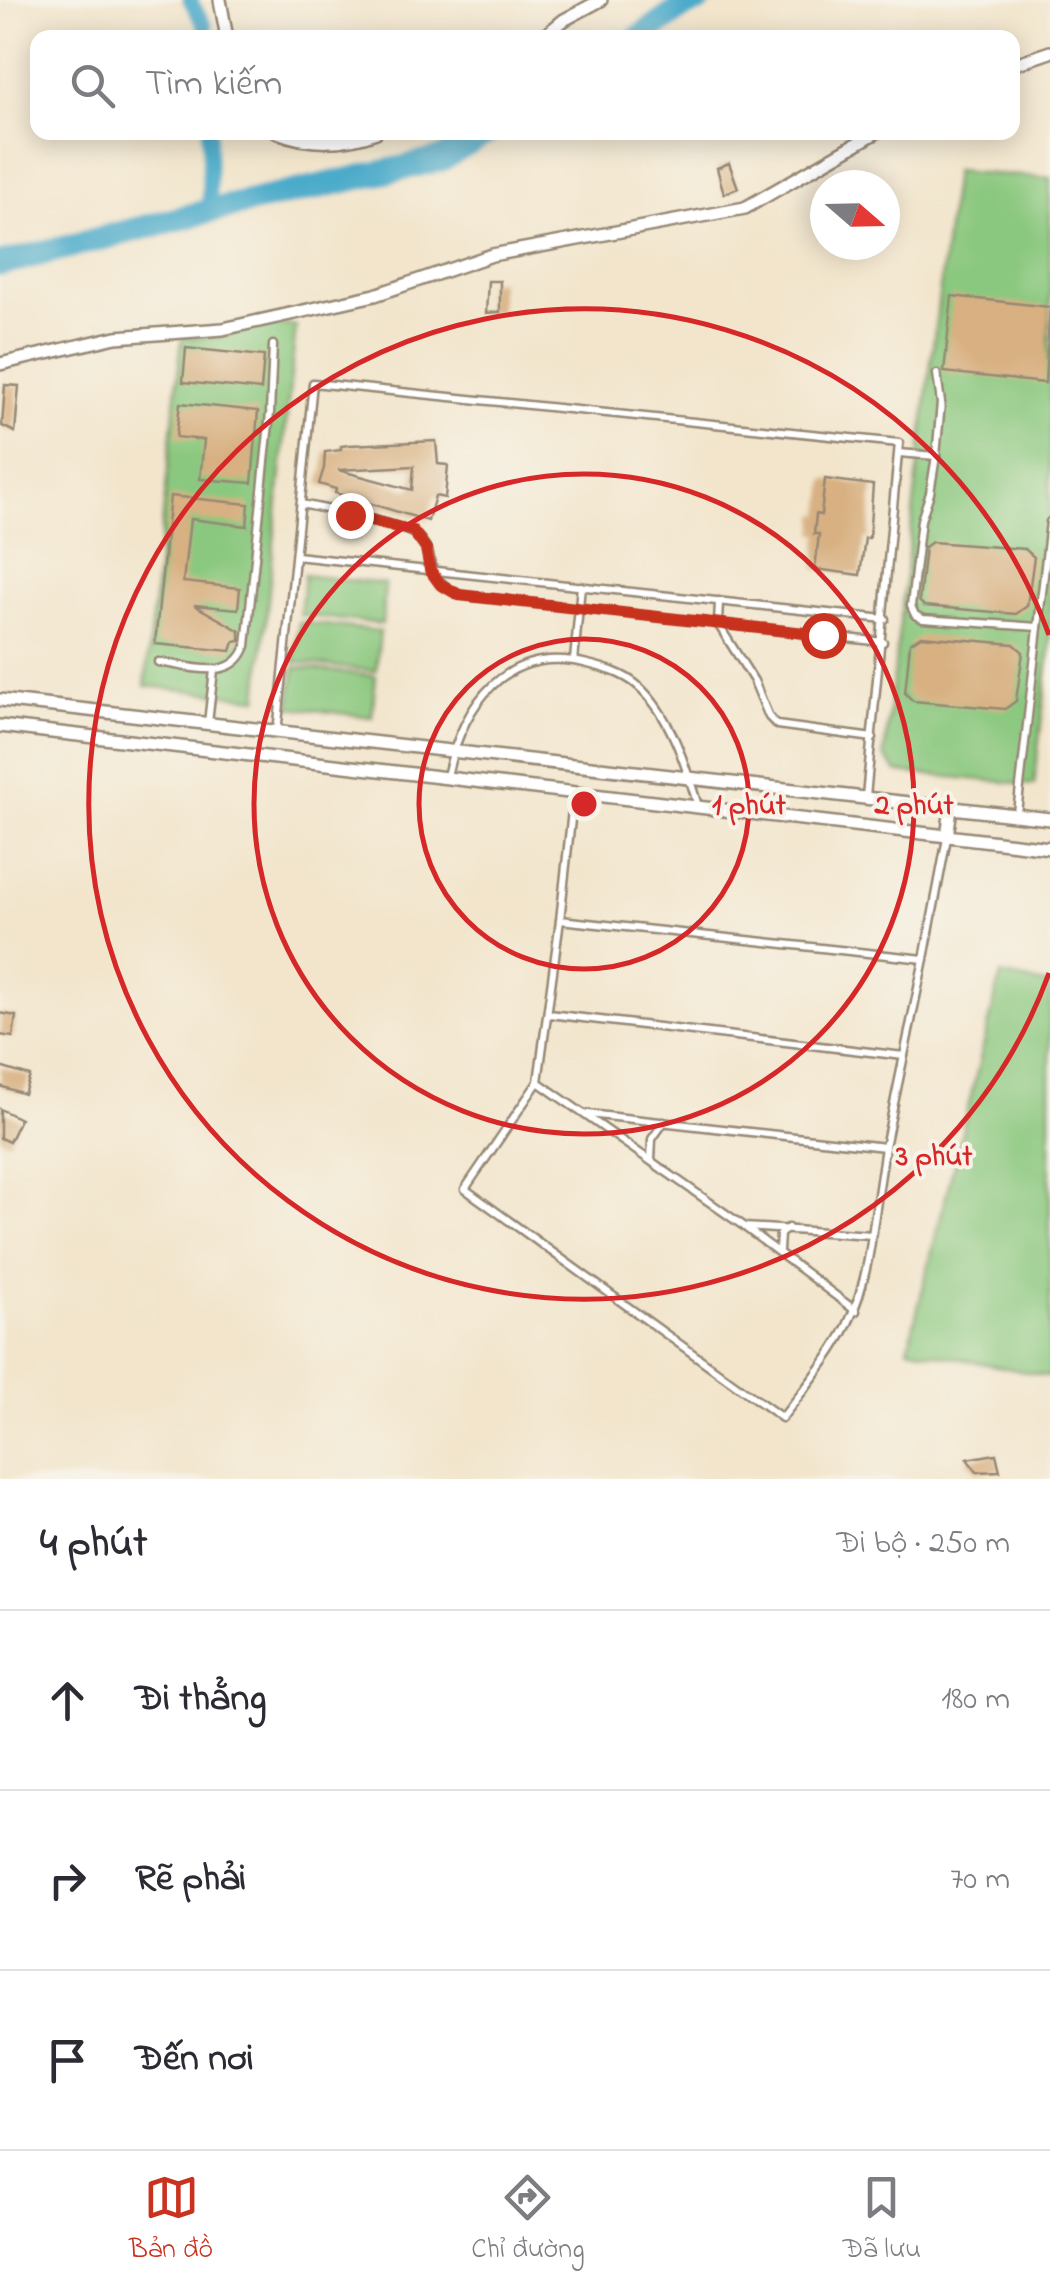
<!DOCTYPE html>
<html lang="vi">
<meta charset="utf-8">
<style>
:root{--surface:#fff;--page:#f2f2f3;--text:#2b2b33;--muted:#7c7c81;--line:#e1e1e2;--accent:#c8321e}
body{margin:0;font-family:"Indie Flower",sans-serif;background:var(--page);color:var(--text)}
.compass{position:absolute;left:810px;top:170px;width:90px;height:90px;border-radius:50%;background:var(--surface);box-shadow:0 5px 25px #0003;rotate:110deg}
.stop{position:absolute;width:30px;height:30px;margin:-22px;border:8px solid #c8321e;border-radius:50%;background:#fff}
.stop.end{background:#c8321e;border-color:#fff;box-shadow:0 2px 10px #0008}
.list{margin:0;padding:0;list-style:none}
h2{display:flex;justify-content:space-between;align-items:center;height:130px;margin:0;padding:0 40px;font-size:42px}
h2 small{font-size:32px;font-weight:400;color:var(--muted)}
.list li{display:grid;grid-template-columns:65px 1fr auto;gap:30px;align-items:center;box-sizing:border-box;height:180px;padding:0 40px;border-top:2px solid var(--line)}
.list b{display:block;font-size:38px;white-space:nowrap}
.list em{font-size:32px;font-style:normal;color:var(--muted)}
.icon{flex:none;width:55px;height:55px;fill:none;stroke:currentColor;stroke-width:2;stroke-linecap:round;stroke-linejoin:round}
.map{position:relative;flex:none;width:1050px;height:1479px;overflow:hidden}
.search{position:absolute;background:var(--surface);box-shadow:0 5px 25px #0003;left:30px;right:30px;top:30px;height:110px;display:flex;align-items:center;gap:25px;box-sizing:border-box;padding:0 35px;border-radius:20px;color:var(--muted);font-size:38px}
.sheet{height:670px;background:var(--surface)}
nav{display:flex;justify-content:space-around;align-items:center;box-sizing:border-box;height:140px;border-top:2px solid var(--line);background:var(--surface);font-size:28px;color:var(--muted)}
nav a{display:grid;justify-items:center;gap:5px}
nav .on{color:var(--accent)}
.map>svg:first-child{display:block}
.green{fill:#8bc87f;stroke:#63794e;stroke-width:2.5}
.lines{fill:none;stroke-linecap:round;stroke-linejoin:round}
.canal{stroke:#4cabca;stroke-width:15}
.river{stroke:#4cabca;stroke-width:25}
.building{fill:#d8b081;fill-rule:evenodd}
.service-casing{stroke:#968875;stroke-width:11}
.minor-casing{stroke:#968875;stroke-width:16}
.service{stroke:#fff;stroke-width:6}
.minor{stroke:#fff;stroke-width:11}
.route{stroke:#c8321e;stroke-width:12}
.ring{fill:none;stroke:#d62828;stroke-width:5}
.centre{fill:#d62828;stroke:#f7f3e8;stroke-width:5}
.ring-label{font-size:30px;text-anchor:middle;font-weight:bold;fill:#d62828;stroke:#f7f3e8;stroke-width:8;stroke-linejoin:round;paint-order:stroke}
</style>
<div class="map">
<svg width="1050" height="1479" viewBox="0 0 1050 1479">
<rect width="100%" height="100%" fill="#f7f3e8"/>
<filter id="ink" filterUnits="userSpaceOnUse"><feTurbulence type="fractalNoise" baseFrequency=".01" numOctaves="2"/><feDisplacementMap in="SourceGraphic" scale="20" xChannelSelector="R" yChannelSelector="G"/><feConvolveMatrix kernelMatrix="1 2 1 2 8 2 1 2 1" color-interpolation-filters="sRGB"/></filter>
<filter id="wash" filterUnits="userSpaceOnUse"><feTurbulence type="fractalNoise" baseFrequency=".0048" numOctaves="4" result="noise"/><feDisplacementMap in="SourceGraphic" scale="40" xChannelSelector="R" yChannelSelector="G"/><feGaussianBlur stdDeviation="2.25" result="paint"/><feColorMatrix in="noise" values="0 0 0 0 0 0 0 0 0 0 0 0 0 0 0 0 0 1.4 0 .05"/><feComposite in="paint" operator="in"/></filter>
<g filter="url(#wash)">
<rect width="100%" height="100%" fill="#f2e5cc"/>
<g class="green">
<polygon points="954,171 1050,178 1050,647 1034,785 897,772 884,755"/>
<polygon points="273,324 296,326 258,698 145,686 182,338 220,337"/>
<polygon points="304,575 385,584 382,624 300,615"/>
<polygon points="299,622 380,631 376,671 294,662"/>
<polygon points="295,667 376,676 372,717 290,707"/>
<polygon points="1001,975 1050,985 1050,1377 908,1348"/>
</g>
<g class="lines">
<g class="canal">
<polyline points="190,0 205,26 206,38"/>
<polyline points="209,132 209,211"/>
</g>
<g class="river">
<polyline points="639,38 685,6 700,0"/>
<polyline points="0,264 209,211 442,159 488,132"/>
</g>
</g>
<g id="blocks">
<g class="building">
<polygon points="729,163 738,188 724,194 717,168"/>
<polygon points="488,281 500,281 500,312 486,313"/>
<polygon points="952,296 1050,307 1045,383 944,372"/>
<polygon points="186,348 264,356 261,390 183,382"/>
<polygon points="5,385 19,386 15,432 2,426"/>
<polygon points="180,403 258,411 252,483 200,479 204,440 176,437"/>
<path d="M436,441L438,464L448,465L445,498L435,496L428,521L335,493L336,489L319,484L324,468L325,452L341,450V446L349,445ZM414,466L412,490L338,470Z"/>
<polygon points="825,479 873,485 869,538 865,538 860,575 815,569 819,534 814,534 816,514 821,515"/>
<polygon points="170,496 249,504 247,526 190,519 183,582 240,588 238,609 194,605 240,631 240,641 234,642 231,651 155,644"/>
<polygon points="932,542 1025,549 1034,557 1027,606 1016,614 924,606 919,601 925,547"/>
<polygon points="921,636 1014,644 1023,652 1016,701 1005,709 913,701 905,693 910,643"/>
<polygon points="0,1013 16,1016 13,1037 0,1035"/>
<polygon points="0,1067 30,1076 24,1094 0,1086"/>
<polygon points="0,1109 20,1119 9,1142 0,1138"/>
<polygon points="996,1454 1000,1471 977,1472 967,1459"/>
</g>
</g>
</g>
<g filter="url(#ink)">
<use href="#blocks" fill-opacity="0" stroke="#968875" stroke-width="2.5"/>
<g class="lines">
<g class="service-casing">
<g id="service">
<polyline points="937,374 941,403 936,456 930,493 921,520 911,606 915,615 923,619 1038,627"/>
<polyline points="899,453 936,456"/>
<path d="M301,504C324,509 410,524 421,540C441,565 417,571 459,595L883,642"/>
<polyline points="296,556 885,619"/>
<polyline points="719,601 718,624 754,681 769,717 777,725 873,738"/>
<polyline points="823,635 825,613"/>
<polyline points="574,660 581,586"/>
<path d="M158,662C189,666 233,683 246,646L270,413L273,345"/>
<polyline points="208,723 214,670"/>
<polyline points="277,733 313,383 899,443 866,797"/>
<path d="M447,776C463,705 505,643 588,664C604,668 623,673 637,685C670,713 686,766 698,806"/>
<polyline points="574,792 560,920 924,959 947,838"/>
<polyline points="1017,813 1050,522"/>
<polyline points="560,920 538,1082 745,1227 872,1235 885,1147 924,959"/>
<polyline points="549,1014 904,1056"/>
<path d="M538,1082L465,1189L782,1418C835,1349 860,1325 872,1235"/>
<polyline points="588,1114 885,1147"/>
<polyline points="651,1160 652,1139 664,1122"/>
<polyline points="746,1228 856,1311"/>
<polyline points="779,1251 780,1234 788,1228"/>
</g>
</g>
<g class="minor-casing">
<g id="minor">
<polyline points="220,0 227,38"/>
<polyline points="542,38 564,20 601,0"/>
<polyline points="1012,65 1050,52"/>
<path d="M277,132C309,145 344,144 376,132"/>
<polyline points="0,364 116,337 223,329 375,295 492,255 745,208 877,132"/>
<polyline points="0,700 1050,819"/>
<polyline points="0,726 1050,848"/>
<polyline points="947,837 951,808"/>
</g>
</g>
<use href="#service" class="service"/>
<use href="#minor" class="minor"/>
</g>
</g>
<g class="lines" filter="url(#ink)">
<polyline class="route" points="350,515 413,531 426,549 430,570 440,584 459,595 823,635"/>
</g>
<g class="ring">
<circle cx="584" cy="804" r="165"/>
<circle cx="584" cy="804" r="330"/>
<path d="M1049 973A495 495 0 1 1 1049 635"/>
</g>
<circle cx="584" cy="804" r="15" class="centre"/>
<g class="ring-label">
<text x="749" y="814">1 phút</text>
<text x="914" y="814">2 phút</text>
<text x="934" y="1165">3 phút</text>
</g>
</svg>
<svg class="compass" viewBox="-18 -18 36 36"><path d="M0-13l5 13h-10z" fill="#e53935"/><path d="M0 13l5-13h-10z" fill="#7c7c81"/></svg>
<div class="stop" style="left:823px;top:635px"></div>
<div class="stop end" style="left:350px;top:515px"></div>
<div class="search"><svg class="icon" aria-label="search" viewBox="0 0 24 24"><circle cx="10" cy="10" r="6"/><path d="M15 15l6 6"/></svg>Tìm kiếm</div>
</div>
<section class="sheet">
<h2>4 phút<small>Đi bộ · 250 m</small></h2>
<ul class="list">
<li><svg class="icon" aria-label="ahead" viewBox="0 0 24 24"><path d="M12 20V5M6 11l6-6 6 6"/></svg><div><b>Đi thẳng</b></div><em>180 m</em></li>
<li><svg class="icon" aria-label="right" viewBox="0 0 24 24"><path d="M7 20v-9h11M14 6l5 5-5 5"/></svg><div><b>Rẽ phải</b></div><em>70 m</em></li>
<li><svg class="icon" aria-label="arrive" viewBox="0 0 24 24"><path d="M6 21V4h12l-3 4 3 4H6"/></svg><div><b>Đến nơi</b></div></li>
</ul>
</section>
<nav>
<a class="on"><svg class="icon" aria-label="map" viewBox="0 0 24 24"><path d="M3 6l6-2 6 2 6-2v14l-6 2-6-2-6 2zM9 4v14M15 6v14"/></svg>Bản đồ</a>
<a><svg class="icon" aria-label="directions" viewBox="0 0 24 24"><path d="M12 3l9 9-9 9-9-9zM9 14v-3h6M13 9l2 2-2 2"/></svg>Chỉ đường</a>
<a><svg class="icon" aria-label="saved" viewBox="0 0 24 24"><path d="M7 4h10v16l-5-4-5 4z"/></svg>Đã lưu</a>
</nav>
